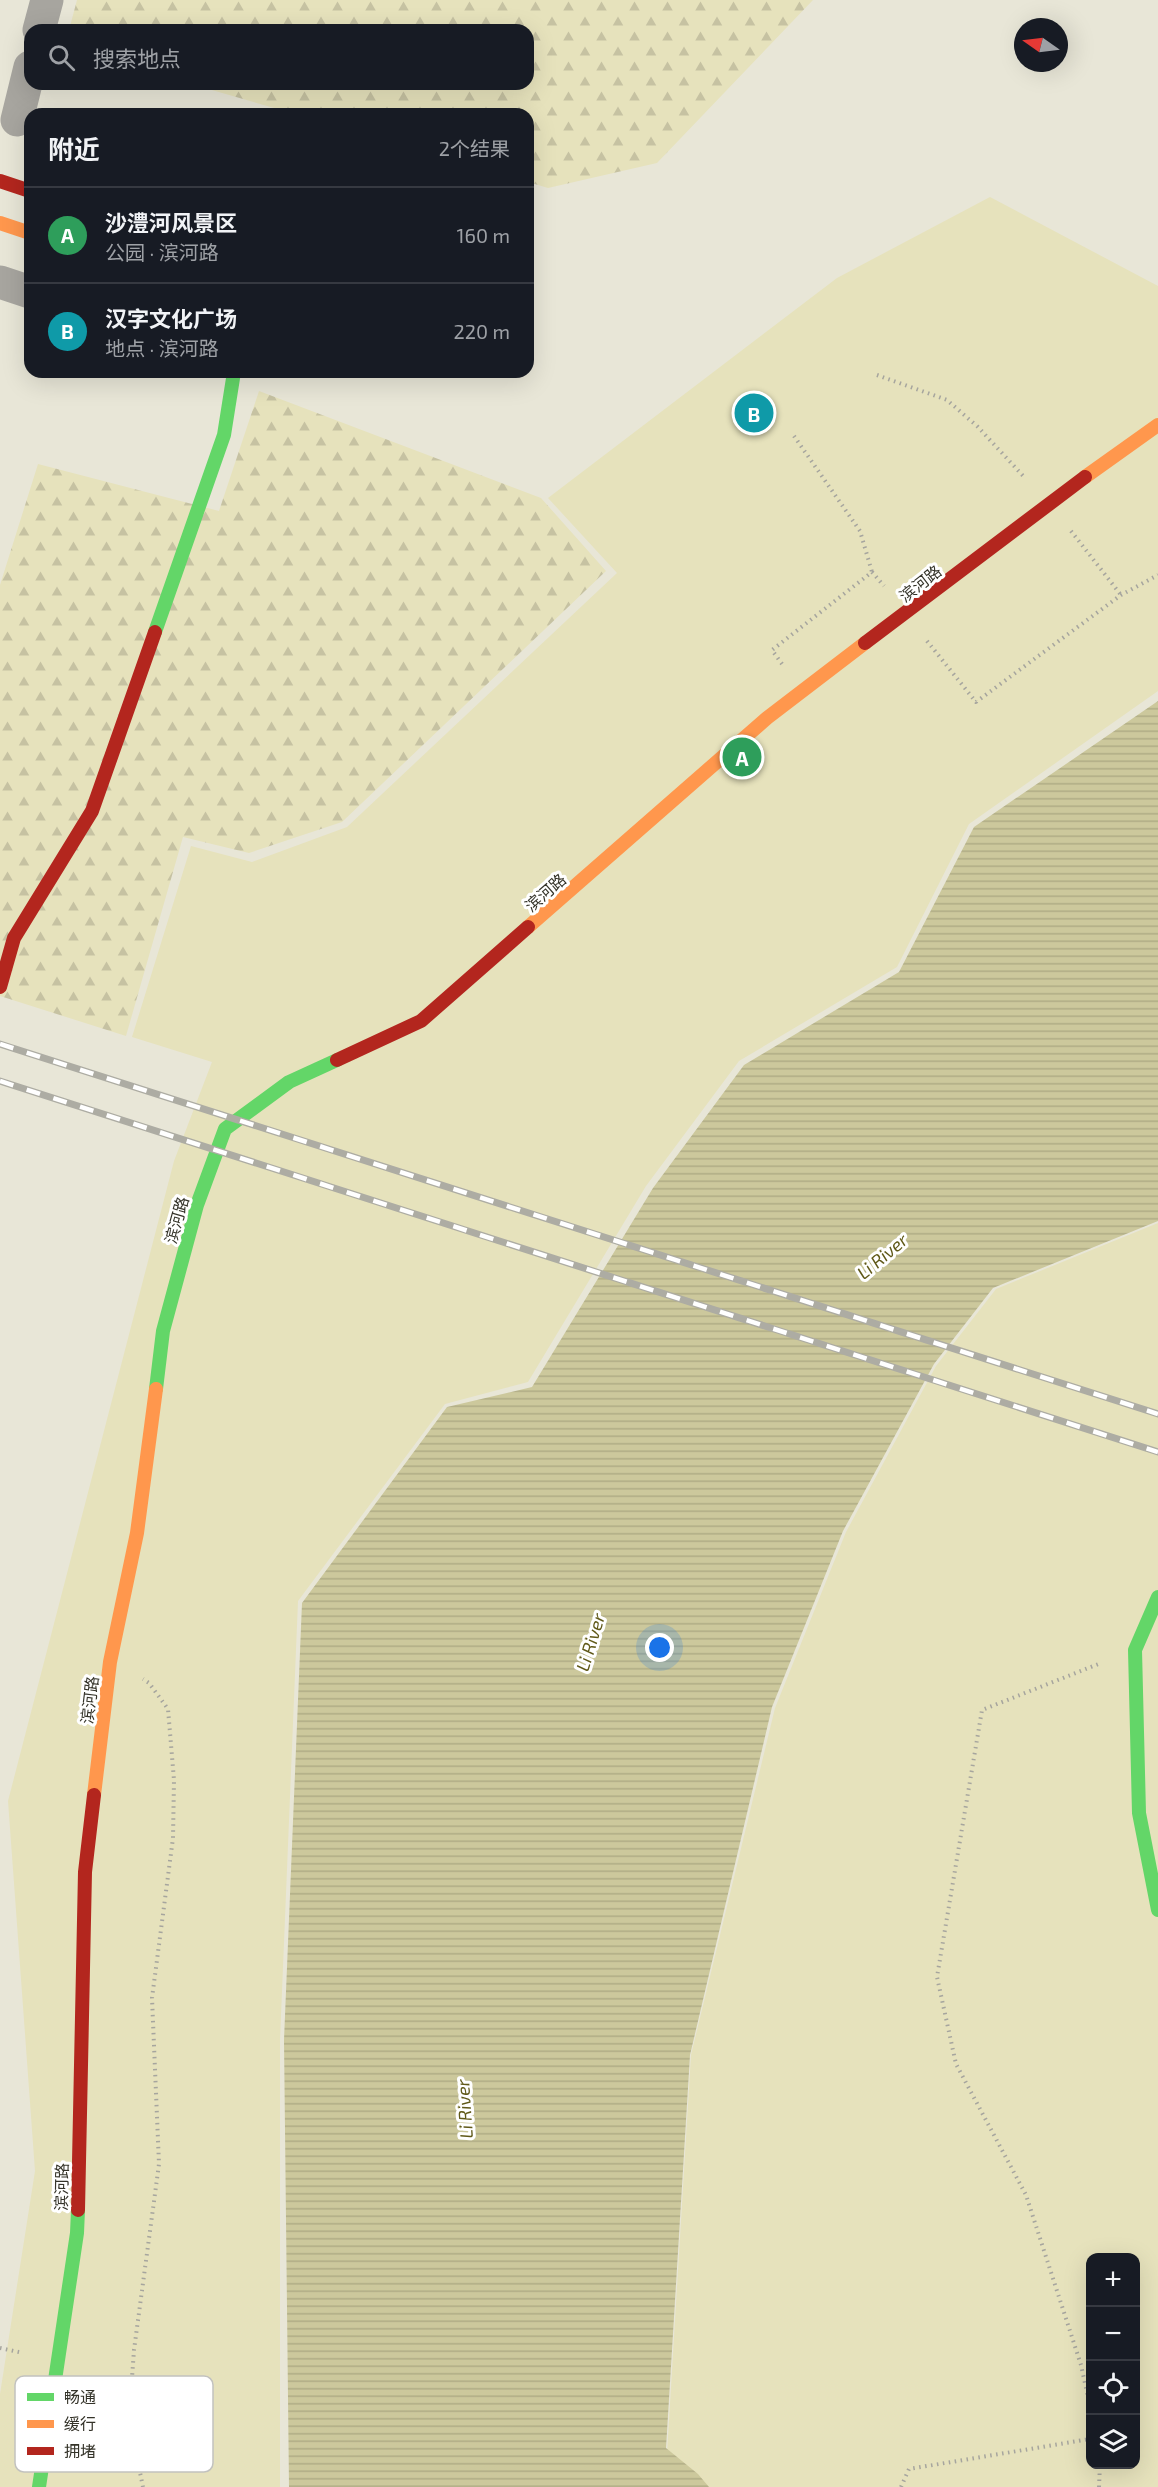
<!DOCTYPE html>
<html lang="zh">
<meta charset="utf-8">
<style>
:root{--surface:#171b24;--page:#242831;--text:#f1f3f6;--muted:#9ea1a6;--line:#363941;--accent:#737266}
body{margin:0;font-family:"Exo 2","Noto Sans SC",sans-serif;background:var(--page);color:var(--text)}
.controls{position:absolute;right:18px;bottom:18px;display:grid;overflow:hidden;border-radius:12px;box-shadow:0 6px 24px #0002}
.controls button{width:54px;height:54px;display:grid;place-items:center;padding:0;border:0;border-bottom:2px solid var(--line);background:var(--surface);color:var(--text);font:30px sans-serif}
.compass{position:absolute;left:1014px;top:18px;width:54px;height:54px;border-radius:50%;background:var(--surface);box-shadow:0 6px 24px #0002;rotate:284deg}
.you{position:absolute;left:660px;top:1648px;width:21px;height:21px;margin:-15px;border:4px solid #fff;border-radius:50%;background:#1a73e8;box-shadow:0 0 0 9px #1a73e833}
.badge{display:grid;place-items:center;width:39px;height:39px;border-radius:50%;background:var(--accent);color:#fff;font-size:20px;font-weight:700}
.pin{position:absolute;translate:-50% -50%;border:3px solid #fff;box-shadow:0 2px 6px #0006}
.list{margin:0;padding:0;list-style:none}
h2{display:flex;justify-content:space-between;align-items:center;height:78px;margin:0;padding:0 24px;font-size:26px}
h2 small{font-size:20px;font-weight:400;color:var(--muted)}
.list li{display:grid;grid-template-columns:39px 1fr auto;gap:18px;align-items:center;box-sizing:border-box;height:96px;padding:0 24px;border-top:2px solid var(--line)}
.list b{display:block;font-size:22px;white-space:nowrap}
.list p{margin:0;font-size:20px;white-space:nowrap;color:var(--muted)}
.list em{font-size:20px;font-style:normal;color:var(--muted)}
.icon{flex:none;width:33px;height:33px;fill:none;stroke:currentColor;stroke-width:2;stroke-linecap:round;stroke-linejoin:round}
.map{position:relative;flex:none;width:1158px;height:2487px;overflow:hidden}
.search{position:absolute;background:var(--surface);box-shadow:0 6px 24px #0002;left:24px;top:24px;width:510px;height:66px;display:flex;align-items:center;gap:15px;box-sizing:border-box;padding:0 21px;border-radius:18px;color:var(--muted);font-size:22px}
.panel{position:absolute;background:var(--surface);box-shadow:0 6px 24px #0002;left:24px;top:108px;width:510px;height:270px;border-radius:18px}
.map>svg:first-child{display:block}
.forest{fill:url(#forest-firs)}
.park{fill:#e6e2bc;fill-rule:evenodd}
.water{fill:url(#water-rules)}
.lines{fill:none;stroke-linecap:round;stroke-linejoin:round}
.path{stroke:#a6a59e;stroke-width:4;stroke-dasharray:1.5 4.5;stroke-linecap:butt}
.street{stroke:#a7a59f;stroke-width:33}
.fast{stroke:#63d668;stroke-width:14}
.slow{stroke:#ff974d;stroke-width:14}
.jam{stroke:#b3261e;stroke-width:14}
.rail-casing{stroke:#adaca3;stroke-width:7}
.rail{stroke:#fff;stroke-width:4.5;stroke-dasharray:14;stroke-linecap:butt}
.labels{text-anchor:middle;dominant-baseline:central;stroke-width:6;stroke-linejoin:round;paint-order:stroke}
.street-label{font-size:16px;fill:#343329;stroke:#fff}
.water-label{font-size:18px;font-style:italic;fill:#605918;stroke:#fff}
.key{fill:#fff;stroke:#c2c2bf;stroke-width:1.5}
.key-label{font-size:16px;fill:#343329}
</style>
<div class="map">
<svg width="1158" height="2487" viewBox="0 0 1158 2487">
<defs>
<pattern id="forest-firs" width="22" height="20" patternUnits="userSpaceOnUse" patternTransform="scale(1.5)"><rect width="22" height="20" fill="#e6e2bc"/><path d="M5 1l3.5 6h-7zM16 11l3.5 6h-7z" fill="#c6c2a2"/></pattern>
<pattern id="water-rules" width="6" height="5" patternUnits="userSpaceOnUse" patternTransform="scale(1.5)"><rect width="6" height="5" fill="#ccc89c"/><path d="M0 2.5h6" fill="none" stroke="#b0ac86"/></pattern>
</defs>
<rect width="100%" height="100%" fill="#e8e6d7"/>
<g class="forest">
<polygon points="77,0 813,0 657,163 548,188 528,182 528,114 295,114 191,84 528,84 528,30 69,30"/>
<polygon points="259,391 541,498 606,571 342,822 249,853 183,837 126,1036 0,996 0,585 38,464 219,511"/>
</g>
<g class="park">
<polygon points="990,197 1158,286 1158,691 969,824 897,967 739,1061 646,1186 528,1382 445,1404 298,1601 280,2040 280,2487 0,2487 0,2394 35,2171 8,1801 174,1161 212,1062 132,1037 191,846 252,862 347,827 617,573 548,498 837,278"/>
<path d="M1158,1223V2487H665L691,2055L775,1708L846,1532L936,1366L996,1289ZM1090,2258H1136V2464H1090Z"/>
</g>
<polygon class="water" points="1158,701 1158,1221 993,1288 934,1364 843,1531 772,1707 690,2055 666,2448 698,2474 709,2487 289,2487 284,2040 302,1603 447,1407 532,1387 653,1188 744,1065 899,972 974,827"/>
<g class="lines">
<g class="path">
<polyline points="877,375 947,400 978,427 1025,478"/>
<polyline points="794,436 860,531 872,572"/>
<polyline points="1071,531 1121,595"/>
<polyline points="927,641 976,702 1121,595 1158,575"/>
<polyline points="782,664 772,650 872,572 884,586"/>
<polyline points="0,2348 23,2353"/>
<polyline points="1090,2406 1081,2365 1026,2195 956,2064 937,1977 982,1710 1101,1663"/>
<polyline points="143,2487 129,2419 134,2350 159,2164 152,1998 173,1838 174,1780 168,1709 149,1683 143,1679"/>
<polyline points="901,2487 909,2469 1090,2439"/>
<polyline points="1099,2487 1100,2464"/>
</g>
<g class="street">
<polyline points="39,30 47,0"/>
<polyline points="17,120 30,67"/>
<polyline points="0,282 30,292"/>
</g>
<g class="fast">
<polyline points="155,632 224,435 234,372"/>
<polyline points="156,1389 163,1331 197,1205 225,1129 289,1082 337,1060"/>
<polyline points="1158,1597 1135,1650 1139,1813 1158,1910"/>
<polyline points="39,2487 77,2233 78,2210"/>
</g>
<g class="slow">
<polyline points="0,223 30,233"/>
<polyline points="1085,477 1158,425"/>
<polyline points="528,927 767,718 865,643"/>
<polyline points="94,1795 110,1662 137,1533 156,1389"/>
</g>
<g class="jam">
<polyline points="0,181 30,191"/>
<polyline points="865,643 1085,477"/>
<polyline points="0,987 14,938 92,811 155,632"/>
<polyline points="337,1060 421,1021 528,927"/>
<polyline points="78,2210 85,1872 94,1795"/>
</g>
<g class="rail-casing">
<g id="rail">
<polyline points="0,1044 1158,1414"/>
<polyline points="0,1081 1158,1452"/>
</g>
</g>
<use href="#rail" class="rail"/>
</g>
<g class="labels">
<g class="street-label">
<text transform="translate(920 583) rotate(-38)">滨河路</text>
<text transform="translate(545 892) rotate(-41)">滨河路</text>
<text transform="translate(176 1220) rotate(-74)">滨河路</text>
<text transform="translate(89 1700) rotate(-83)">滨河路</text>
<text transform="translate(61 2187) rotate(-89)">滨河路</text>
</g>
<g class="water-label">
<text transform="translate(882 1256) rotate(-40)">Li River</text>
<text transform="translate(590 1642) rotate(-73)">Li River</text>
<text transform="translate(464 2109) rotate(-94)">Li River</text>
</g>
</g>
<rect x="15" y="2376" width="198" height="96" rx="9" class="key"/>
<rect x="27" y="2393" width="27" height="8" fill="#63d668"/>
<rect x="27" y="2420" width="27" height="8" fill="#ff974d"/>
<rect x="27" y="2447" width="27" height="8" fill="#b3261e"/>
<g class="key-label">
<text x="64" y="2403">畅通</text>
<text x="64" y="2430">缓行</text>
<text x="64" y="2457">拥堵</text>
</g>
</svg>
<div class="controls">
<button>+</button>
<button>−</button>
<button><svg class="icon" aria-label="locate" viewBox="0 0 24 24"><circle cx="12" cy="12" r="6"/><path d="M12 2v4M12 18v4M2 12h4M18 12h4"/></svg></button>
<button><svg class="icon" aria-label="layers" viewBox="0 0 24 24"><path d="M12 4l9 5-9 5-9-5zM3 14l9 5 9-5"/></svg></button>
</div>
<svg class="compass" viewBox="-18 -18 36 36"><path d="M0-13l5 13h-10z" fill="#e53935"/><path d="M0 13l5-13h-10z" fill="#9ea1a6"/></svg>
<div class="you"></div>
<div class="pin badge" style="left:742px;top:757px;background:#2e9e5b">A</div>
<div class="pin badge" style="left:754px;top:413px;background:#0f9aa8">B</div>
<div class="search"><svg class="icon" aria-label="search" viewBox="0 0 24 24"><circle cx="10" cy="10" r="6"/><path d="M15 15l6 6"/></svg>搜索地点</div>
<section class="panel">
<h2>附近<small>2个结果</small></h2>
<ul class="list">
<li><span class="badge" style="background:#2e9e5b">A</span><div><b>沙澧河风景区</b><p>公园 · 滨河路</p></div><em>160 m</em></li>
<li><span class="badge" style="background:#0f9aa8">B</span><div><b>汉字文化广场</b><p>地点 · 滨河路</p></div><em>220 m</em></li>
</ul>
</section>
</div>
